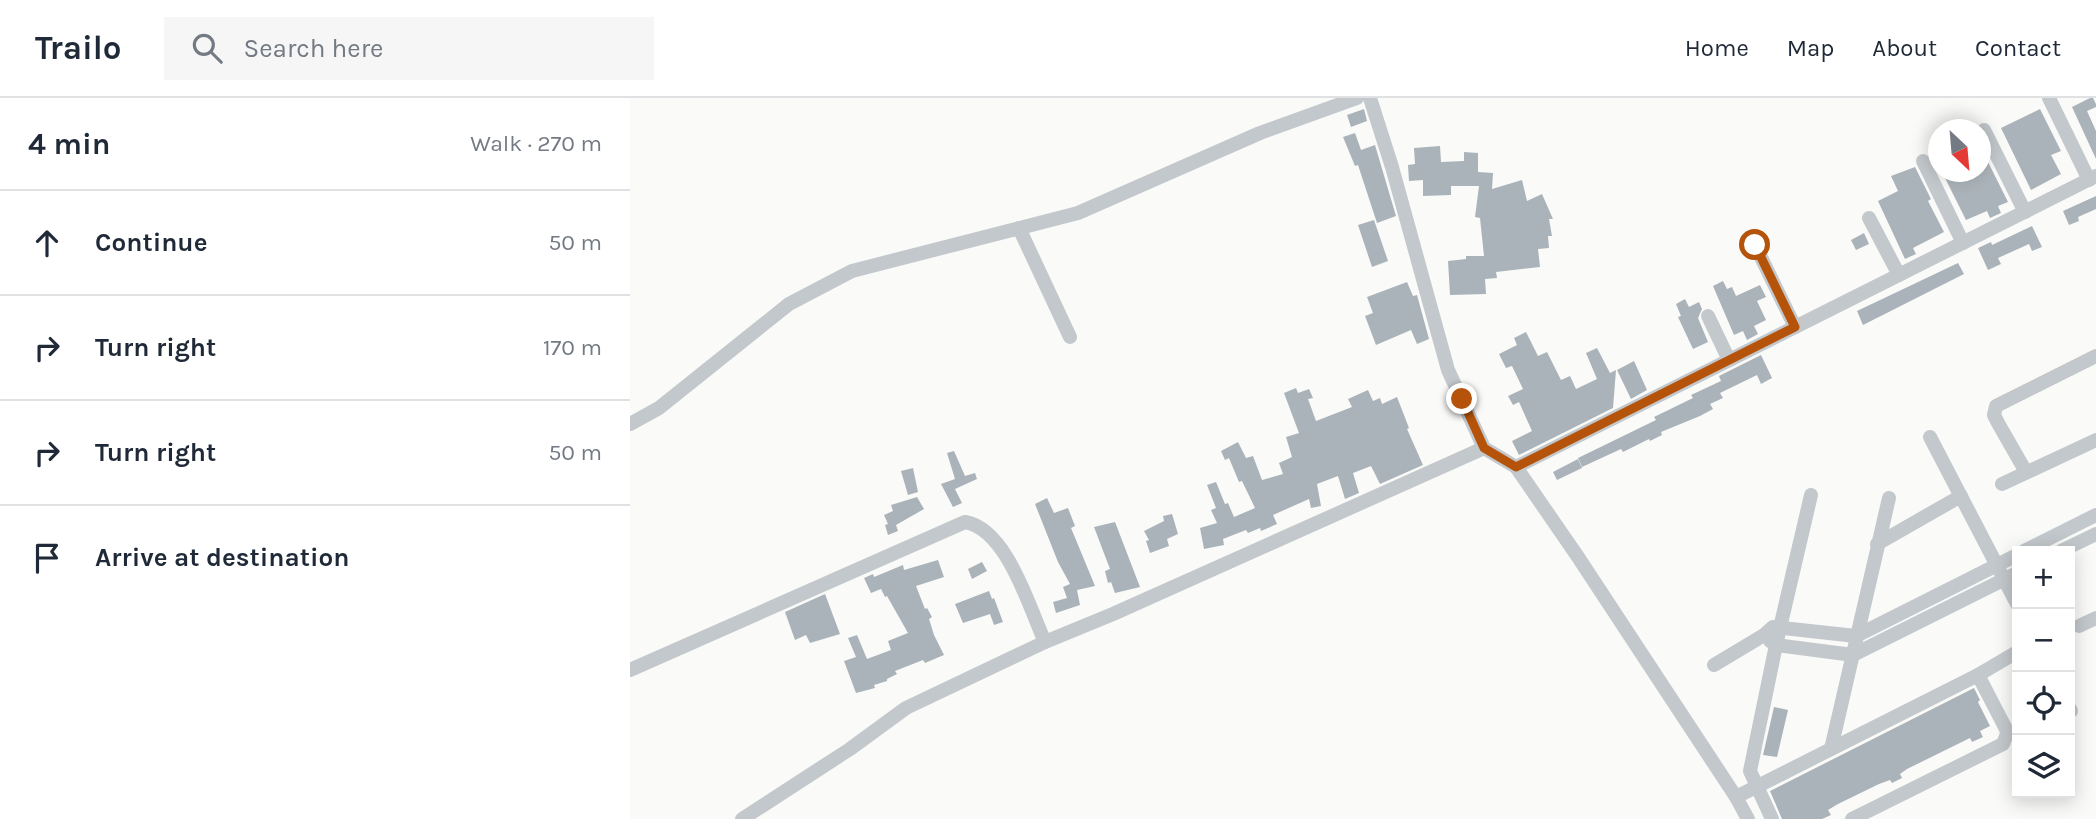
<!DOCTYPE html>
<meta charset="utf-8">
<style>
:root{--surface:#fff;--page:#f6f6f7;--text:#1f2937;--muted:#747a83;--line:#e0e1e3}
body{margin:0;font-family:Karla,sans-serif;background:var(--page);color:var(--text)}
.controls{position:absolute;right:21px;bottom:21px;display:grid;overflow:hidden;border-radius:0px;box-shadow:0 4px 18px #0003}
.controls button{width:63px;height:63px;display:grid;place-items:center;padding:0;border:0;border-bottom:2px solid var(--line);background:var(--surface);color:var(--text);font:35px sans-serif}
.compass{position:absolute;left:1298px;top:21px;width:63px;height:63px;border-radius:50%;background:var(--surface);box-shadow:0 4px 18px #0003;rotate:154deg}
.stop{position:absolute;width:21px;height:21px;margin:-16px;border:5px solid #b45309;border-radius:50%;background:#fff}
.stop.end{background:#b45309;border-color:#fff;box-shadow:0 2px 7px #0008}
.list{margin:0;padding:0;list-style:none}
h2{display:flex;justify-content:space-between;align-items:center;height:91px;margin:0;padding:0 28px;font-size:30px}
h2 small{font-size:23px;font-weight:400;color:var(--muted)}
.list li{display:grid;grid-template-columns:46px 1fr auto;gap:21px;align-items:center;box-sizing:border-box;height:105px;padding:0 28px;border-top:2px solid var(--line)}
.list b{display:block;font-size:26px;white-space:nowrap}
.list em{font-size:23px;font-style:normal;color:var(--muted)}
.icon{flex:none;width:38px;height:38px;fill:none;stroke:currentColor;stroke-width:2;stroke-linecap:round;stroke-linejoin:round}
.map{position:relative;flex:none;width:1466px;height:721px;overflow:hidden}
header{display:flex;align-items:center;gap:42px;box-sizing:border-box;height:98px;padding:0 35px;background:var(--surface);border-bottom:2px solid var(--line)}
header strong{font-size:33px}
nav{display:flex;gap:38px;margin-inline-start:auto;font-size:24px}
.search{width:490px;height:63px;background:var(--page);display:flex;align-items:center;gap:18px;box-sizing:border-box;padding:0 24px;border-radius:0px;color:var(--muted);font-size:26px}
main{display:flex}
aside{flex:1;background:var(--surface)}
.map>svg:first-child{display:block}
.building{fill:#aab3b9}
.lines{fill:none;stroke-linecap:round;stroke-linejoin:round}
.street{stroke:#c3c8cc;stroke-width:14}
.route{stroke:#b45309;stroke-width:9}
</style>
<header>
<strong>Trailo</strong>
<div class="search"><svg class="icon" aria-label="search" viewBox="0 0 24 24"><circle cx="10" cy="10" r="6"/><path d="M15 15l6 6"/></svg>Search here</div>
<nav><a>Home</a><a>Map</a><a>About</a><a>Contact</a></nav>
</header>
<main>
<aside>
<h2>4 min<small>Walk · 270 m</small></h2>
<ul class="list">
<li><svg class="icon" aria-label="ahead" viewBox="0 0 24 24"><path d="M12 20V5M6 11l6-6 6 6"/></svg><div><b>Continue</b></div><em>50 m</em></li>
<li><svg class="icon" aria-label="right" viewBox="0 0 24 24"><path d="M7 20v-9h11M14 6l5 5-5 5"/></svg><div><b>Turn right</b></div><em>170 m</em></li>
<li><svg class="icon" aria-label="right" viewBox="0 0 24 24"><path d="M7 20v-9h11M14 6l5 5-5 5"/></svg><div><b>Turn right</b></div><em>50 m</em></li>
<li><svg class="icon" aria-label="arrive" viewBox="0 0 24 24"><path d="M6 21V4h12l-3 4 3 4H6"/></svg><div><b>Arrive at destination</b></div></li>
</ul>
</aside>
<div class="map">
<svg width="1466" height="721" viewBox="0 0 1466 721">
<rect width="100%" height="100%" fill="#fafaf8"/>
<g class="building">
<polygon points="1460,0 1463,0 1466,6 1466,9 1457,13 1466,33 1466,61 1442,9"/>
<polygon points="734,11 737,23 721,29 717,17"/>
<polygon points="1410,11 1431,53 1421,57 1431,76 1401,92 1371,30"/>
<polygon points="725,35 731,52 745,47 766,118 747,125 728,67 725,68 713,39"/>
<polygon points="810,48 811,64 834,63 834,54 848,55 848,74 863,75 862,91 892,82 897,103 912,96 923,121 919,121 922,138 918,138 919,150 908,151 910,169 866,174 867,180 855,181 856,196 820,197 818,163 836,161 836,158 854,158 850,120 845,119 849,88 821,88 821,97 793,98 793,82 779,83 778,67 785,66 784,50"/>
<polygon points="1350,48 1378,104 1368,108 1371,115 1360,120 1357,113 1336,122 1312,74 1350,74"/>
<polygon points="1285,69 1301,101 1298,103 1314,134 1283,150 1286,156 1275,161 1248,103 1268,93 1261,78"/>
<polygon points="1466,98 1466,111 1448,119 1449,123 1439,127 1433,113"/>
<polygon points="744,122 758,163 742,169 728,127"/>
<polygon points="1402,128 1412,149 1402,153 1399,146 1368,160 1371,166 1358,172 1348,150 1361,144 1362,147"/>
<polygon points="1234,135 1239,146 1226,152 1221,142"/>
<polygon points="1328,165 1334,176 1233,227 1227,213"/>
<polygon points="1093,183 1097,191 1102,189 1106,198 1130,187 1136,199 1127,203 1136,222 1124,228 1128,236 1117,242 1113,233 1104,237 1083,188"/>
<polygon points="777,184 783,198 787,197 799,241 787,246 781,232 746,247 735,218 743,215 737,199"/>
<polygon points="1055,201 1059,209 1069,204 1072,211 1068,220 1078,244 1063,251 1048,219 1051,218 1046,206"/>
<polygon points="896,234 908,258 917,254 931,282 940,278 946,291 967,281 956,255 967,250 980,275 986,272 983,310 889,357 882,343 902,333 889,304 883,307 878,298 893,291 882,268 876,270 869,256 887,247 884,240"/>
<polygon points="1131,257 1142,280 1131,286 1127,277 1090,295 1093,300 1080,306 1083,311 1070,318 1031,334 1032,337 1020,343 1019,341 993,354 991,351 952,369 948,360 1026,322 1024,319 1063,300 1061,297 1091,283 1089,278"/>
<polygon points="1004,263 1017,292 1001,301 987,272"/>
<polygon points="666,290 668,295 679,291 683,300 678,301 686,323 722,309 718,301 738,292 743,303 750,300 752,306 767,299 779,330 777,331 793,367 750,386 741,368 723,375 729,395 715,401 708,378 687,386 691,408 681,410 679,401 643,417 647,426 631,433 630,430 618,435 616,432 593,441 594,447 574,451 570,430 587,425 581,412 586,410 577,387 586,384 595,406 598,405 604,419 625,410 612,383 609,384 599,360 595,362 591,353 608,344 616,360 623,358 632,382 653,376 649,365 662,359 656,339 669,335 654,295"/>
<polygon points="324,353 335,378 345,375 347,381 325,391 332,405 323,409 311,386 325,381 317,355"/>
<polygon points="948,361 952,370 927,382 923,374"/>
<polygon points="283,370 288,394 278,397 271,373"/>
<polygon points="287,399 294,411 266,427 268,433 258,437 255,427 258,426 254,417 263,413 261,407"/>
<polygon points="417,400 424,415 438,410 445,428 441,430 465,488 447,492 450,507 426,515 423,504 437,500 433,489 440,486 428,464 405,406"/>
<polygon points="542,416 548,436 537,441 539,448 520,455 516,443 519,442 514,433 534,423 533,418"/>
<polygon points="485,424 510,489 485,495 481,484 478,485 475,473 480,471 464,429"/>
<polygon points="308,462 314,479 286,488 295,511 297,510 302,519 299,521 304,537 314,557 295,565 293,562 265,573 267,576 257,581 257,583 244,587 245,590 226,595 214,563 226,559 218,540 227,537 237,561 261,552 258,543 278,535 257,498 255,499 251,491 241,495 234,480 243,476 244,479 273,467 274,472"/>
<polygon points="352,464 357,473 342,481 338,471"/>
<polygon points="359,493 362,501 364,500 373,524 364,527 360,516 333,525 325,506"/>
<polygon points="195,496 210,536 180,545 176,537 165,542 155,514"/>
<polygon points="1344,590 1350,602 1348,604 1360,628 1350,633 1353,639 1342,644 1340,640 1277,671 1270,676 1272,680 1262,685 1260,682 1249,686 1208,706 1198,712 1201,717 1192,721 1152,721 1140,693"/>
<polygon points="1144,609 1158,612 1147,659 1133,657"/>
</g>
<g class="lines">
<g class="street">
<polyline points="740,0 762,69 818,272 854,350 886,369 948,459 1106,699 1118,721"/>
<polyline points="1419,0 1459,82"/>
<polyline points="1354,32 1395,114"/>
<polyline points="1293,63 1333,145"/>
<polyline points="1239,120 1269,177"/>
<polyline points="389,130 440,239"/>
<polyline points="1125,147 1165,229"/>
<polyline points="1078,218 1099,262"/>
<polyline points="0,326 29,310 159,206 222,173 448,115 630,35 727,0"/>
<polyline points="1300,339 1387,506"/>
<polyline points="886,369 1466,78"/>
<polyline points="1396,374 1368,325 1364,317 1366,308 1466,258"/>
<polyline points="1372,386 1466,342"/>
<polyline points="1247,446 1331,398"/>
<polyline points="1394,453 1466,417"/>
<polyline points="1431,453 1466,436"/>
<polyline points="1449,528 1466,520"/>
<polyline points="1140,543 1146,547 1223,557 1387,475"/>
<polyline points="1084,567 1134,537 1143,529 1226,538 1387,457"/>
<path d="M0,572L335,424C377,431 399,509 415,544"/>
<polyline points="1440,611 1441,613"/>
<polyline points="1201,651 1259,400"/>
<polyline points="1106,699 1348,577 1387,554"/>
<polyline points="112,721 220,651 276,610 415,544 483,516 854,350"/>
<polyline points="1142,721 1120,673 1146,547 1181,397"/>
<polyline points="1222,721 1373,646 1377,636 1376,631 1348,577"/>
</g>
</g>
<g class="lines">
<polyline class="route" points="832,301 854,350 886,369 1165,229 1125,147"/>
</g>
</svg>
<div class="controls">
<button>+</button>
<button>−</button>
<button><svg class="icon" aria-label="locate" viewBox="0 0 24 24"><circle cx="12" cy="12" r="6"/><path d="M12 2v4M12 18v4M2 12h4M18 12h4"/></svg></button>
<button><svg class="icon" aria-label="layers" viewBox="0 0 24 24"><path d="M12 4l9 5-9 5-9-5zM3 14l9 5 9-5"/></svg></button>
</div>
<svg class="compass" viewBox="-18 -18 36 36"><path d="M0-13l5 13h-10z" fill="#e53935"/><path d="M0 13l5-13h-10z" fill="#747a83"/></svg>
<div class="stop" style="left:1125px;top:147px"></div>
<div class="stop end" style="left:832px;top:301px"></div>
</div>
</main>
